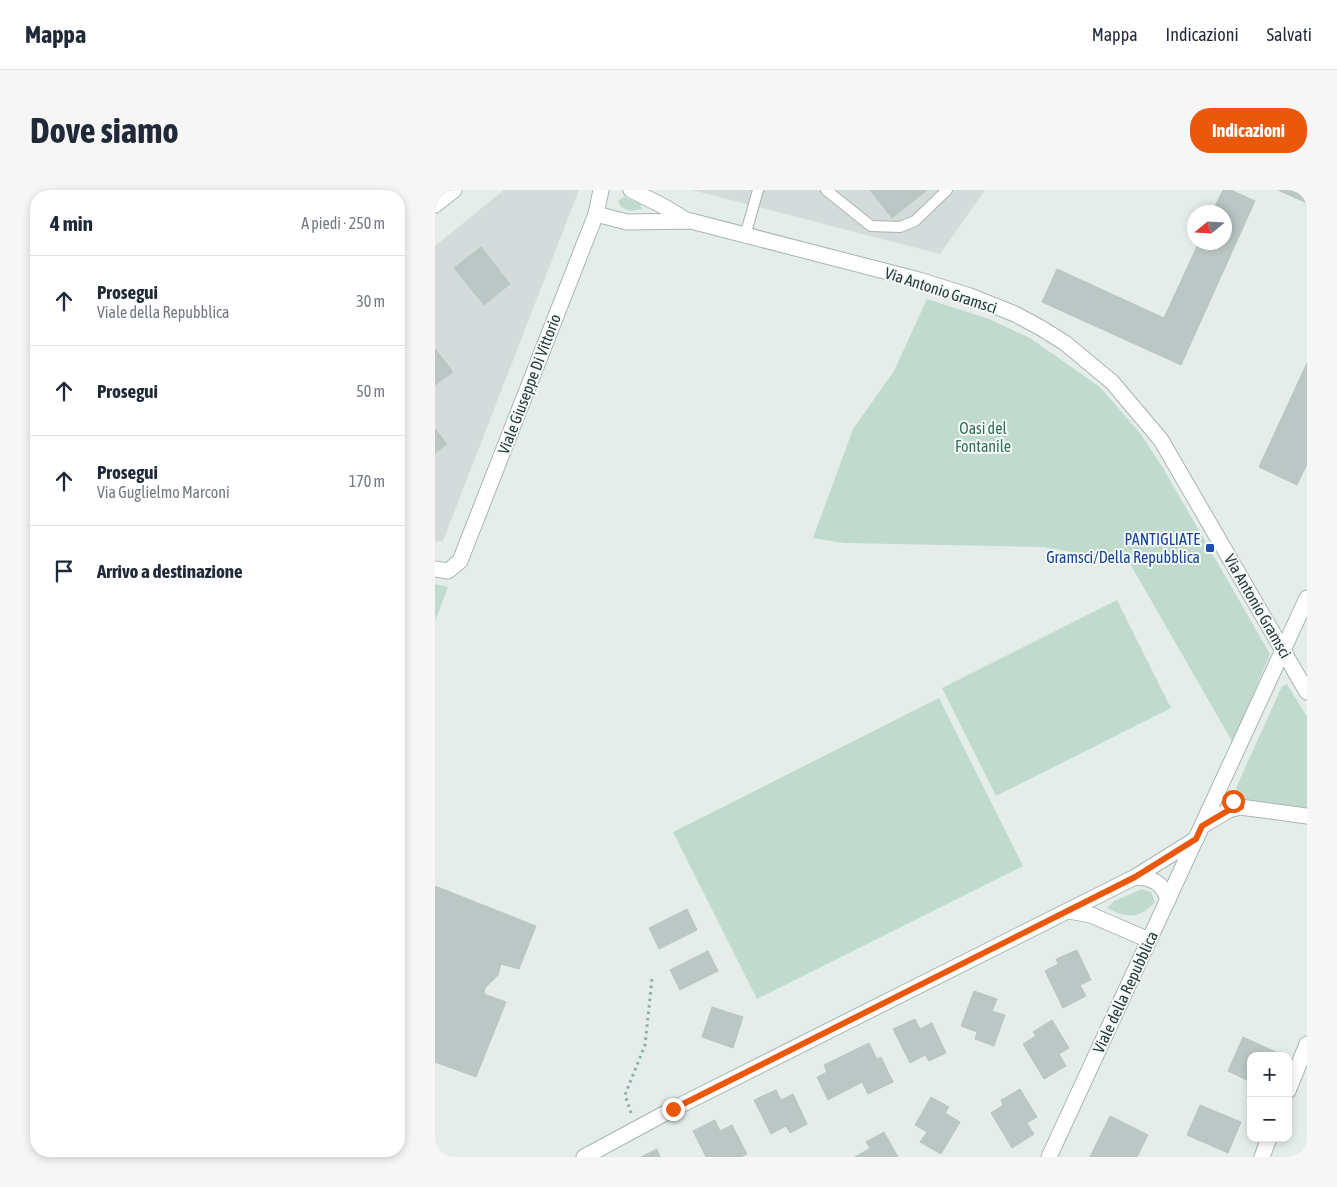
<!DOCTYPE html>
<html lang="it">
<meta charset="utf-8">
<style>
:root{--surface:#fff;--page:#f6f6f7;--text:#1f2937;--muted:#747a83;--line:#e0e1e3;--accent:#ea580c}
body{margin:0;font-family:"Asap Condensed",sans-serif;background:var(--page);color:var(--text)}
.controls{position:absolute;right:15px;bottom:15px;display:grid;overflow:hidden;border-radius:10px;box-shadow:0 2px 8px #0003}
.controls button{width:45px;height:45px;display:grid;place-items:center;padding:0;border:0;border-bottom:1px solid var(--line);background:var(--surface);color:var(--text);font:25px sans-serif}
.compass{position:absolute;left:752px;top:15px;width:45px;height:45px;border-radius:50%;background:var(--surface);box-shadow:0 2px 8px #0003;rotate:252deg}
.stop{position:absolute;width:15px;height:15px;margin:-11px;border:4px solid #ea580c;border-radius:50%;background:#fff}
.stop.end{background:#ea580c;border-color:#fff;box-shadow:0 1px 5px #0008}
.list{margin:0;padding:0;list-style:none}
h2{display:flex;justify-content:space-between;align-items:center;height:65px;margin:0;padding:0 20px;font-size:21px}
h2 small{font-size:16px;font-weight:400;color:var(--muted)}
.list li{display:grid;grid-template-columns:32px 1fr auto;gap:15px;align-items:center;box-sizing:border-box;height:90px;padding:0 20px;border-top:1px solid var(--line)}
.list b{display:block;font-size:19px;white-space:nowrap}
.list p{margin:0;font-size:16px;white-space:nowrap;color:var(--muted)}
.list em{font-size:16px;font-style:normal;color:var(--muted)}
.icon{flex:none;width:28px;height:28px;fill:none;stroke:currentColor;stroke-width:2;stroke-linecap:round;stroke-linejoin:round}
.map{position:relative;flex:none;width:872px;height:967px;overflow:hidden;border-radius:20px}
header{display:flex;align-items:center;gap:30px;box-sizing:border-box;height:70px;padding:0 25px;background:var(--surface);border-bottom:1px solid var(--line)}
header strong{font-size:24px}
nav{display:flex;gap:28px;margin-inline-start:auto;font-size:18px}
.intro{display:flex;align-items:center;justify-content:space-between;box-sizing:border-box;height:120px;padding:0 30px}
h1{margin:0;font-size:35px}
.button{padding:12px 22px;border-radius:20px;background:var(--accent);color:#fff;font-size:18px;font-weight:700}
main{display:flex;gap:30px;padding:0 30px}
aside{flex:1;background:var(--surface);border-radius:20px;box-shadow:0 2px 8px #0003}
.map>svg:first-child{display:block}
.built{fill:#d3dcda}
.green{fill:#c0dbce}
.building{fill:#bac7c5;stroke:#b8c6c3}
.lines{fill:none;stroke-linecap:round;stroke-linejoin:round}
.service-casing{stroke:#a8b5b3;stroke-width:12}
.minor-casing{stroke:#a8b5b3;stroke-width:17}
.tertiary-casing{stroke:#a8b5b3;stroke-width:17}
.path{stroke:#89adaa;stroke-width:3;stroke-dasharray:2.5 4;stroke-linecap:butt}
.service{stroke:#fff;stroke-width:10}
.minor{stroke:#fff;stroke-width:15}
.tertiary{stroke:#fff;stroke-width:15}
.route{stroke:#ea580c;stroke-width:6}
.transit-dot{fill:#1a4fb4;stroke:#f5f9f8;stroke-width:2}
.labels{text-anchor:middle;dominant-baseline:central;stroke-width:4;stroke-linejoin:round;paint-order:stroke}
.street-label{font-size:16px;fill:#263d3c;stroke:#f5f9f8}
.park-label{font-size:16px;fill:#346f59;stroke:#f5f9f8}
.transit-label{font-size:16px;fill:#164399;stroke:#f5f9f8;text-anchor:end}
</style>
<header>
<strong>Mappa</strong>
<nav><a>Mappa</a><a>Indicazioni</a><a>Salvati</a></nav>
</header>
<div class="intro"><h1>Dove siamo</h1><a class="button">Indicazioni</a></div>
<main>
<aside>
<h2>4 min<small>A piedi · 250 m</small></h2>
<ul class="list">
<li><svg class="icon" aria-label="ahead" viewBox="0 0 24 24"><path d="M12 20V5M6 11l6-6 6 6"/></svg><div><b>Prosegui</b><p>Viale della Repubblica</p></div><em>30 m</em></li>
<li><svg class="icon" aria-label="ahead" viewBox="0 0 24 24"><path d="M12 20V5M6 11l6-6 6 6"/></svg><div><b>Prosegui</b></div><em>50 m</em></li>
<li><svg class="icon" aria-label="ahead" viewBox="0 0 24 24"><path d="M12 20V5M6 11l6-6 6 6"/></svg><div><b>Prosegui</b><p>Via Guglielmo Marconi</p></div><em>170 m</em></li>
<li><svg class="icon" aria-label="arrive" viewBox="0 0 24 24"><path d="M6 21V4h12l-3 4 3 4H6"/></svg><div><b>Arrivo a destinazione</b></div></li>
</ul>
</aside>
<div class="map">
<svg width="872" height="967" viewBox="0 0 872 967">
<rect width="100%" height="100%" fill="#e5edeb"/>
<g class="built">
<polygon points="69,0 144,0 8,351 0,352 0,56"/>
<polygon points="257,0 550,0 505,64"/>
</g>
<g class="green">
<polygon points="189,7 205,14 207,19 195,21 186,17 183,11"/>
<polygon points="492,109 554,129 595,148 665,197 705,243 728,278 835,464 798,553 694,372 608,357 409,353 378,348 418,239 459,181"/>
<polygon points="0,394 13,397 0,431"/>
<polygon points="682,410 736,518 561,606 507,498"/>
<polygon points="852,494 872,527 872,618 813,612 807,610 801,598 847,496"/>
<polygon points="504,508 588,676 322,809 238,642"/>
<path d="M707,699L716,702L720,712C705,729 692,729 672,718L679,711Z"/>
</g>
<g class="building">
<polygon points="435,0 492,0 457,28"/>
<polygon points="788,0 796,0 820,11 746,175 607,112 622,79 729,128 764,52 789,52 789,22 777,22"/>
<polygon points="843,0 872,0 872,13"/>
<polygon points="46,57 75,94 49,115 19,78"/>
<polygon points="0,159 18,182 0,195"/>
<polygon points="872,173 872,274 862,295 824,277"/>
<polygon points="0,239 12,254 0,263"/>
<polygon points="0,696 101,736 84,779 66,774 63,785 50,798 49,804 71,812 41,887 0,872"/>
<polygon points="252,719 262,740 224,759 214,738"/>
<polygon points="642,760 656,790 645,795 651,806 628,818 610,781 623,774 621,769"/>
<polygon points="273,761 283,781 245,800 235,780"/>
<polygon points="539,801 562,809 557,821 570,825 559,856 540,849 542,842 526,836"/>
<polygon points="277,817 308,827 298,858 267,847"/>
<polygon points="480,829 485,839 497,833 511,863 494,871 490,865 475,873 458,839"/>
<polygon points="617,830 634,858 624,864 631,876 609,889 588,854 601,846 598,842"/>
<polygon points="808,847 843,863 842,866 816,866 816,892 793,881"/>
<polygon points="434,853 442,869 446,867 458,892 433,904 427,892 393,910 382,887 392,882 389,875"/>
<polygon points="585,899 602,927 592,933 599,944 577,958 556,923 568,915 566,910"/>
<polygon points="341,900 346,910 358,904 372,934 355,943 351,936 336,944 319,910"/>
<polygon points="496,907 514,917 510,923 525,932 506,964 485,952 492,942 480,935"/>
<polygon points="765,915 806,932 793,963 752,945"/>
<polygon points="675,926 713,945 702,967 655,967"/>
<polygon points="280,930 285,941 297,935 312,964 306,967 271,967 258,941"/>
<polygon points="449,942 463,967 420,967 435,958 431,952"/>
<polygon points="222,959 225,967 206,967"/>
</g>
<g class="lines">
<g class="service-casing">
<g id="service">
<polyline points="391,0 436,36 465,37 480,31 512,0"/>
<polyline points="310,46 323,0"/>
</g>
</g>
<g class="minor-casing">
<g id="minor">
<polyline points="196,0 228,16 251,30"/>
<polyline points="161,24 192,32 256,31 484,90 535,106 580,124 606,138 630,153 677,192 726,250 872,502"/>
<polyline points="0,379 13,381 25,371 161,24 166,0"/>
<polyline points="767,636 794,620 805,617 872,626"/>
<path d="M700,687C718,688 727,692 733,710"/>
<polyline points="634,721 656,725 714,750"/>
<polyline points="853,901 872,854"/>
<polyline points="149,967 238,919 700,687 761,649"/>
<polyline points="614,967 872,408"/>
<polyline points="827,967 834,948"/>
</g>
</g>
<g class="tertiary-casing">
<polyline id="tertiary" points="0,15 19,0"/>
</g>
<polyline class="path" points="196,923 190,905 210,855 217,789"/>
<use href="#service" class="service"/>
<use href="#minor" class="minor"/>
<use href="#tertiary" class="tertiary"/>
</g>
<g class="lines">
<polyline class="route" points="238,919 700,687 761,649 767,636 794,620 806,617 798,611"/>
</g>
<rect class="transit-dot" x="770" y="353" width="10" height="10" rx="2.5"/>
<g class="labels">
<g class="street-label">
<text transform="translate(506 100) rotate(18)">Via Antonio Gramsci</text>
<text transform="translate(94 194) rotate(-69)">Viale Giuseppe Di Vittorio</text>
<text transform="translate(823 416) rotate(60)">Via Antonio Gramsci</text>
<text transform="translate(690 802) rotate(-65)">Viale della Repubblica</text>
</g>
<g class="park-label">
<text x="548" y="238">Oasi del<tspan x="548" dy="18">Fontanile</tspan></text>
</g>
<g class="transit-label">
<text x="765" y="349">PANTIGLIATE<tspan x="765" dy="18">Gramsci/Della Repubblica</tspan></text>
</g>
</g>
</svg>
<div class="controls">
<button>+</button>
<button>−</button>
</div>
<svg class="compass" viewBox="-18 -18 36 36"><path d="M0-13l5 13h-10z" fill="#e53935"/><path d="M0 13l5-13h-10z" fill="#747a83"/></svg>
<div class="stop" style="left:798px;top:611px"></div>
<div class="stop end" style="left:238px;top:919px"></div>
</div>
</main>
